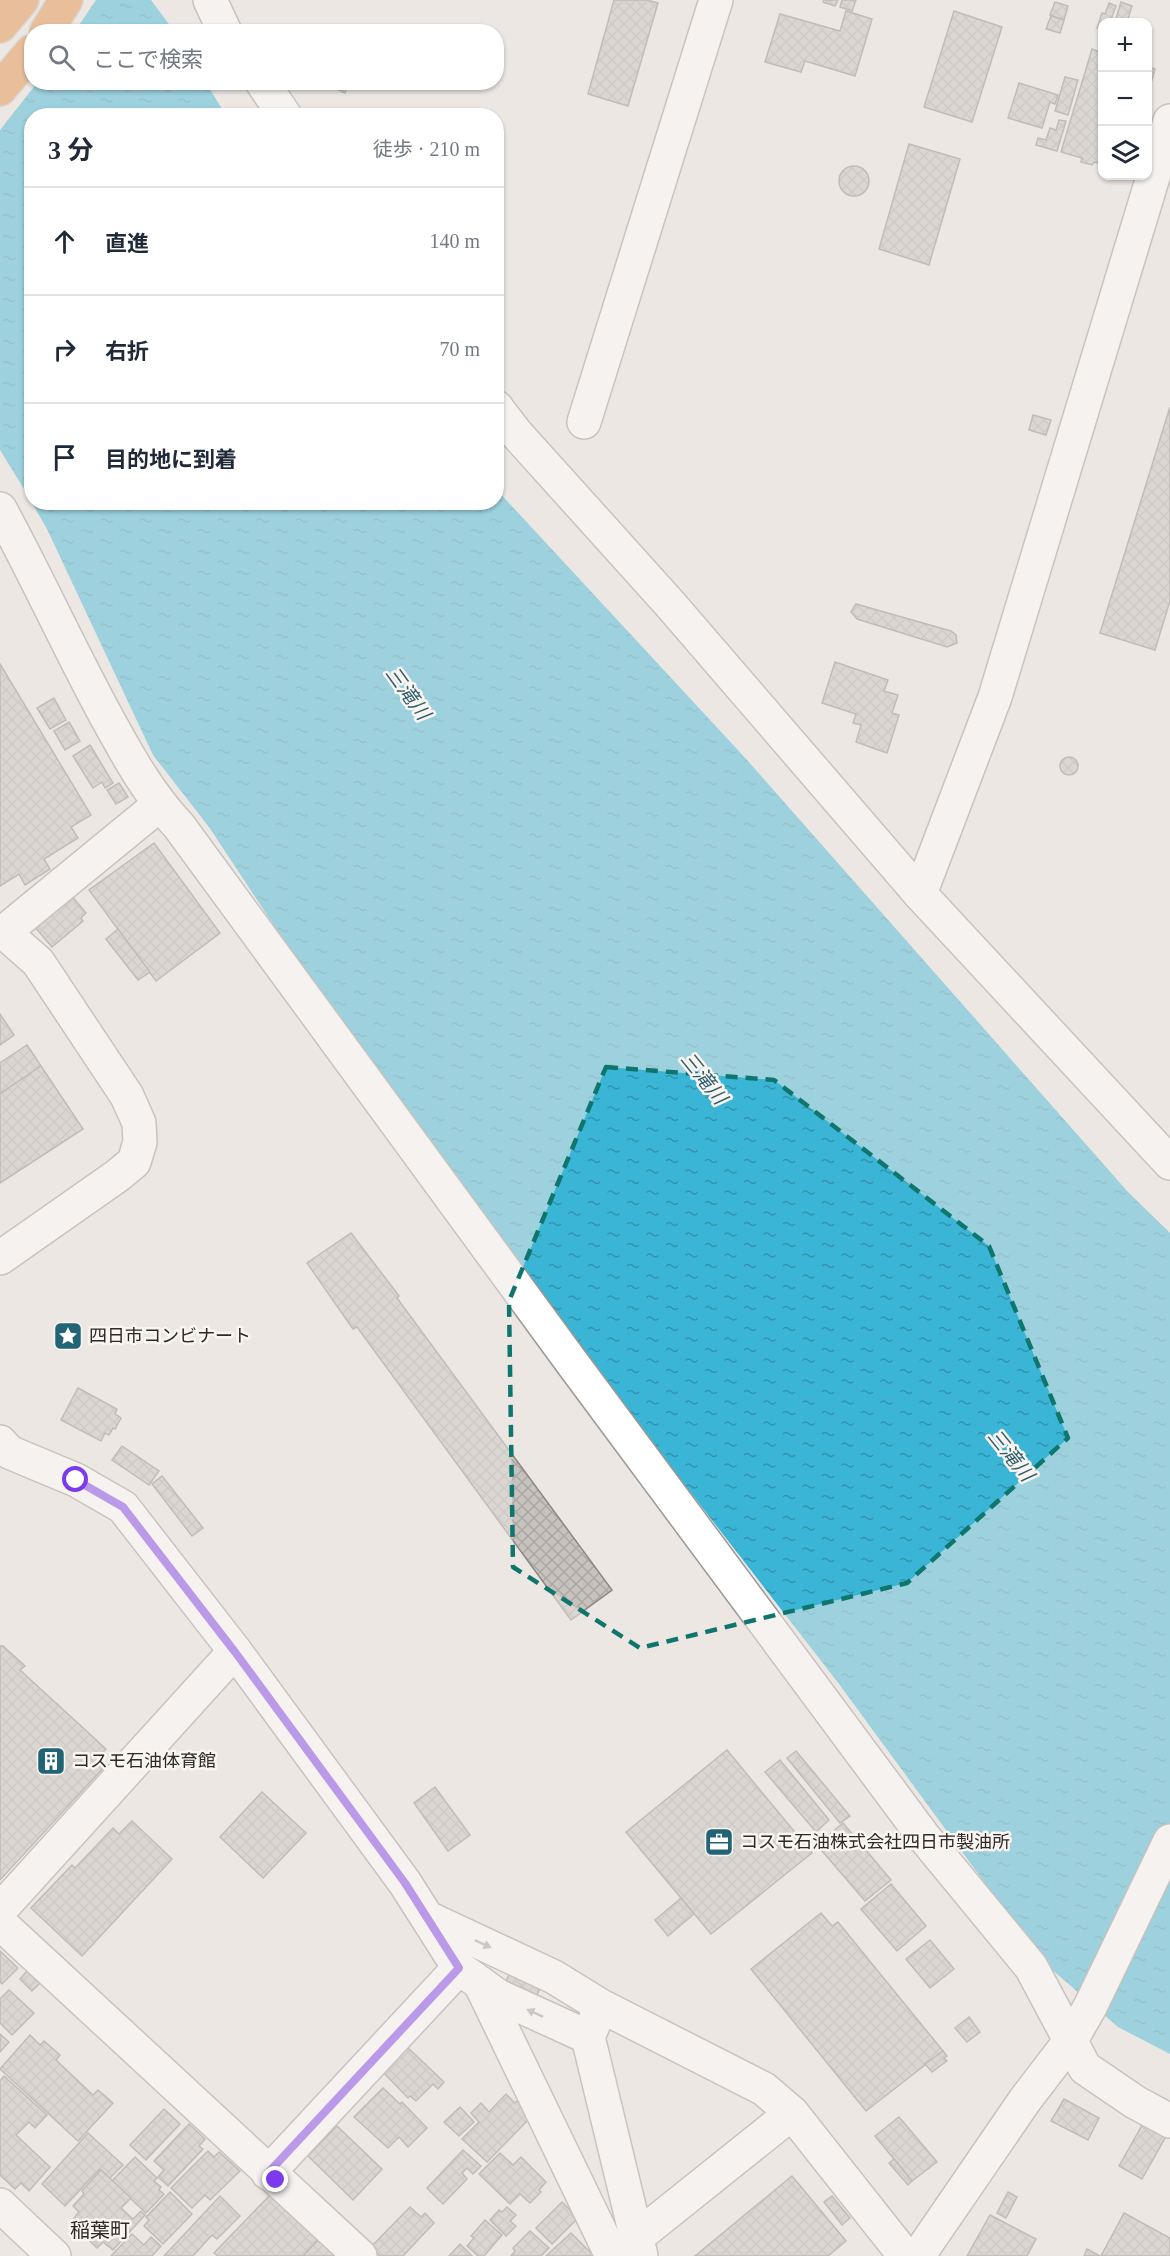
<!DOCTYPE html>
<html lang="ja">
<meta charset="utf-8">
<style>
:root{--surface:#fff;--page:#f6f6f7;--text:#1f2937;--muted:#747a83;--line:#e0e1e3}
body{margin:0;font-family:"Times New Roman","Noto Sans JP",serif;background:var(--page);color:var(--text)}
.controls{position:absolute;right:18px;top:18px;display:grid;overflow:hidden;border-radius:12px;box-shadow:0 2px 4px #0004}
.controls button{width:54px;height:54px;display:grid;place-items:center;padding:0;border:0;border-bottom:2px solid var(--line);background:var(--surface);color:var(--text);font:30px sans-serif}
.stop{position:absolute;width:18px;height:18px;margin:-14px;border:4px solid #7c3aed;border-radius:50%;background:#fff}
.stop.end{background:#7c3aed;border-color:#fff;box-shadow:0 2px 6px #0008}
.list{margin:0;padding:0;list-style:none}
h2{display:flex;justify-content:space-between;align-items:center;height:78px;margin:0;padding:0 24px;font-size:26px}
h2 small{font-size:20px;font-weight:400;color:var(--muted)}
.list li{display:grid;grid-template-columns:39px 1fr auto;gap:18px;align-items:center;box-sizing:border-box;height:108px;padding:0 24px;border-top:2px solid var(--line)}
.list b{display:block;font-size:22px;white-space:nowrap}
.list em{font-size:20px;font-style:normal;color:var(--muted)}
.icon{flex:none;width:33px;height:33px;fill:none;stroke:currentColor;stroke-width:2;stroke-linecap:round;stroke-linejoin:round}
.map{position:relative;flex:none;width:1170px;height:2256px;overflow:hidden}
.search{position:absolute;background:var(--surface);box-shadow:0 2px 4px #0004;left:24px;top:24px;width:480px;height:66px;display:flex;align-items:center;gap:15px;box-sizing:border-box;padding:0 21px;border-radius:24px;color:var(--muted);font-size:22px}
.panel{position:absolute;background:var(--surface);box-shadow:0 2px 4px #0004;left:24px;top:108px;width:480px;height:402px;border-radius:24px}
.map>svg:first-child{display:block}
.water{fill:url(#water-ripples)}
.pier{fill:#ede7e3}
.building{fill:url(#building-cross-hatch);stroke:#8c8783;stroke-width:1.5}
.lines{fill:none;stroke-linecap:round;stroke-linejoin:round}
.minor-casing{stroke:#9c9793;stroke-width:36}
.highway-casing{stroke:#c4c3c3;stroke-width:36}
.minor{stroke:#fff;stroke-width:33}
.highway{stroke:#e48e43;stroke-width:33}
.oneway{fill:#a09f9e}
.route{stroke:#7c3aed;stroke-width:8}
.marked{fill:none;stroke:#0f766e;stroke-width:4.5;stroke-dasharray:12 8;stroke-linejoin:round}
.labels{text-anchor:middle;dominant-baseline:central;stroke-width:5;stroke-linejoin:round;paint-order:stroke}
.poi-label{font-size:18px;fill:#2c2928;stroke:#faf5f0;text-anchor:start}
.water-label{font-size:20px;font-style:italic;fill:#2d5e6d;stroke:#faf5f0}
.neighbourhood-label{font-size:20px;fill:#2c2928;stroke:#faf5f0}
</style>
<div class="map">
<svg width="1170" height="2256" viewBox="0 0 1170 2256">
<defs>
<pattern id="water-ripples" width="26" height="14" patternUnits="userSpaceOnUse" patternTransform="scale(1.5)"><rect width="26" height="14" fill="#3ab5d5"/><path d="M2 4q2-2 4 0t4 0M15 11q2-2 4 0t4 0" fill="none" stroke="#3193ad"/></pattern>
<pattern id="building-cross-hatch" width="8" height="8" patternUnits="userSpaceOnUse" patternTransform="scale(1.5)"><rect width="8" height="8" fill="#c7c2be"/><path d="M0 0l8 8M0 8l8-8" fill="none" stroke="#aba7a3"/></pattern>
</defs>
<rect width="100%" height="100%" fill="#ede7e3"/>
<g class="water">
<polygon points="0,0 151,0 174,31 32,32 32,82 206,83 226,115 32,116 32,502 0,450"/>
<polygon points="497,490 748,761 1128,1192 1170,1233 1170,2054 1118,2027 1042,1961 839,1684 405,1124 209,827 153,755 47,529 32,503 496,502"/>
</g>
<polygon class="pier" points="0,0 96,0 75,31 32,32 32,82 37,83 0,130"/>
<g class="building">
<polygon points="614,0 647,0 658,3 628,106 588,94"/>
<polygon points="824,0 838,0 835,6 823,2"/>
<polygon points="842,0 856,0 852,11 840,7"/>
<polygon points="1055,2 1068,6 1064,20 1050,15"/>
<polygon points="1121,2 1132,6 1127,22 1115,22"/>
<polygon points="1109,3 1116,6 1110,22 1102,22 1102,30 1097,28 1102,13 1105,14"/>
<polygon points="846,11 872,19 855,76 805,61 801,72 765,62 780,14 840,31"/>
<polygon points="954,11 1002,27 972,122 924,107"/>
<polygon points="1051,16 1064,20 1060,33 1046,29"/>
<polygon points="1092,49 1102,53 1102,164 1094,162 1092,165 1081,162 1082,158 1061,152"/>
<polygon points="1148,67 1155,69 1148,94"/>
<polygon points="1065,77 1078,80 1068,115 1055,111"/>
<polygon points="322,82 349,82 345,93"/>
<polygon points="1019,83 1058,95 1055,104 1050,102 1042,128 1008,118"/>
<polygon points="1059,120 1066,121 1057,151 1036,145 1038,138 1046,140 1050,128 1056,130"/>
<polygon points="909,144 960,159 929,265 879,249"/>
<circle cx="854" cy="181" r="15"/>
<polygon points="1170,407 1170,601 1155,650 1100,633"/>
<polygon points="1033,415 1051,420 1046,435 1029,430"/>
<polygon points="856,604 951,631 956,635 957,643 947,647 857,619 851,612"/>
<polygon points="835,662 888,680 884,691 898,695 892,713 899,715 887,753 856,742 861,725 853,723 856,714 822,703"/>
<polygon points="0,664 91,815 71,827 78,838 44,859 50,869 25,885 19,874 0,886"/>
<polygon points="54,698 66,720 50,729 37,708"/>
<polygon points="69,722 80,741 65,750 54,731"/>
<polygon points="90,745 113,783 105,788 102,782 93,788 73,756"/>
<circle cx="1069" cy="766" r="9"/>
<polygon points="119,783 128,797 116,804 107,790"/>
<polygon points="154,843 220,933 156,981 89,890"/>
<polygon points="70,894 86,913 81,918 83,921 52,947 34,926"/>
<polygon points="118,929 150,972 138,980 106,939"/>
<polygon points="0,1014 14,1035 0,1045"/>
<polygon points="27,1045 41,1066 0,1094 0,1063"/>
<polygon points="41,1066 83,1129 0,1183 0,1094"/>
<polygon points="351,1233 399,1296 397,1298 612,1590 571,1620 357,1327 353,1329 307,1263"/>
<polygon points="78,1388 117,1409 115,1414 121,1418 115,1429 113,1428 109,1435 105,1433 101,1441 61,1420"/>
<polygon points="122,1446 159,1471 149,1485 112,1460"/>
<polygon points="162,1476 203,1528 192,1536 152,1484"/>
<polygon points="0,1646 3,1646 25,1666 20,1670 106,1749 98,1757 106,1765 0,1880"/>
<polygon points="727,1750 812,1853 711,1934 626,1832"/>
<polygon points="796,1751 850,1816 840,1823 787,1758"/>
<polygon points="780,1760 829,1820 816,1832 765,1772"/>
<polygon points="435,1787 470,1835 448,1851 414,1803"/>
<polygon points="262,1792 306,1833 263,1878 220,1837"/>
<polygon points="132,1821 172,1859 82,1956 31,1908 72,1865 75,1868 113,1828 119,1834"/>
<polygon points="843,1823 891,1880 865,1901 817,1845"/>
<polygon points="891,1884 926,1926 897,1951 861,1909"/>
<polygon points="681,1898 694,1914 668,1936 655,1920"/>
<polygon points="821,1913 832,1926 838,1922 943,2051 866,2111 751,1969"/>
<polygon points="930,1940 954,1969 930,1988 906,1959"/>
<polygon points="0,1951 18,1968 2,1984 0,1982"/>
<polygon points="27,1971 40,1983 32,1991 20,1979"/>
<polygon points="511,1971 541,1986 535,1999 504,1985"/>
<polygon points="9,1990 34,2013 12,2035 0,2023 0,1999"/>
<polygon points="969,2017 980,2032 967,2042 955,2028"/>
<polygon points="0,2034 9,2042 0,2052"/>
<polygon points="30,2035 40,2045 44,2041 60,2055 56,2060 93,2095 98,2090 113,2103 78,2141 0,2069"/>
<polygon points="405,2045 444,2082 438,2089 433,2084 416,2101 410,2096 408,2098 381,2070"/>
<polygon points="943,2051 947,2056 944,2058 947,2061 932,2072 925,2064"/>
<polygon points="4,2076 47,2115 35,2128 29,2122 16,2135 50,2167 29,2191 21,2183 15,2189 0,2175 0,2081"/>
<polygon points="383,2088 400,2104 402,2102 427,2128 408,2147 399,2137 388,2148 354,2117"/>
<polygon points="506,2094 515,2103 518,2100 526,2107 523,2111 530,2118 487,2162 462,2139 479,2122 471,2113 481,2103 489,2112"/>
<polygon points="1064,2099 1099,2118 1088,2140 1051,2121"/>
<polygon points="460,2107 474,2122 459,2136 444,2122"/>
<polygon points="164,2109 180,2124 146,2160 130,2145"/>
<polygon points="899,2117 937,2162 912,2181 875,2136"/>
<polygon points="1145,2120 1168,2133 1142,2179 1119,2166"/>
<polygon points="189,2124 205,2139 199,2146 203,2149 168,2186 158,2177 164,2170 154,2161"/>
<polygon points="337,2126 382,2169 353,2200 308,2156"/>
<polygon points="88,2133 123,2165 109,2179 100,2169 65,2206 42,2184"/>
<polygon points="463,2150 481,2166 473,2174 467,2168 462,2173 467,2179 443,2204 427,2188"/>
<polygon points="208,2151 214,2157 219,2152 240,2171 210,2200 205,2195 192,2208 171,2188"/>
<polygon points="500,2153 513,2165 521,2157 546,2182 539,2190 541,2192 530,2203 520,2194 510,2204 479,2174"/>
<polygon points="135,2157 157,2178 154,2181 161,2187 159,2190 164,2194 146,2213 112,2181"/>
<polygon points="894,2159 912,2181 908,2185 889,2163"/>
<polygon points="101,2170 131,2198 121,2208 133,2219 141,2211 145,2215 113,2250 103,2242 97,2248 80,2232 83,2228 74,2218 79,2212 73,2206 84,2194 82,2191"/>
<polygon points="792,2176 846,2241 828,2256 695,2256"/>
<polygon points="170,2192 192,2214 163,2244 144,2226 149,2220 146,2217"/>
<polygon points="1008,2192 1017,2197 1006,2218 997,2213"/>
<polygon points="271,2194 319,2239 303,2256 218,2256 214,2253"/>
<polygon points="220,2196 240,2216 217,2239 212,2235 193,2256 164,2256"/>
<polygon points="832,2196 850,2218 842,2225 824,2202"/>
<polygon points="562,2202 578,2218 552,2244 536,2228"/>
<polygon points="410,2207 421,2217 425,2213 434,2223 403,2256 380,2256 371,2247"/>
<polygon points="507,2207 516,2215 510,2221 516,2226 506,2236 490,2220 499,2210 502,2212"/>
<polygon points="1124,2213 1170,2238 1170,2256 1101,2256"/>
<polygon points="990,2215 1036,2239 1027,2256 967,2256"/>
<polygon points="485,2220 502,2235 484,2256 478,2256 467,2246 474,2238 471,2236"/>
<polygon points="530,2231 549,2248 541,2256 511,2256 515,2251 513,2248"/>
<polygon points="571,2233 594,2256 546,2256"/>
<polygon points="132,2234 144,2245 151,2237 161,2246 152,2256 111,2256"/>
<polygon points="319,2239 337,2256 303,2256"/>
<polygon points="460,2244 472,2256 449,2256"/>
<polygon points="1087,2249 1100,2256 1084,2256"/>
</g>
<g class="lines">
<g class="minor-casing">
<g id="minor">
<polyline points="210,0 225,32"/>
<polyline points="262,82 285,116"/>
<polyline points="496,407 515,432 670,604 920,894 1170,1163"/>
<polyline points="584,422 716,0"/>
<path d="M0,509C37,577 69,648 106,716C128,756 148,793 179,826L573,1364L924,1837L1031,1967L1085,2068L1135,2102L1170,2121"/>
<polyline points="920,894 995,697 1170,121"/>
<polyline points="0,1258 117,1176 134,1162 140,1142 139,1123 127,1096 38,962 4,932 159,805"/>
<polyline points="0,1442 9,1452 76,1480 123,1507 235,1651 405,1883 459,1968 498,1996 588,2037"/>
<polyline points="0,1910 235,1651"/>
<polyline points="430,1919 554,1977 601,2006 764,2089 792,2113 905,2256"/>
<polyline points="0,1923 360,2256"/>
<polyline points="480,1983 612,2256"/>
<polyline points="597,2016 588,2037 641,2256"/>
<polyline points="268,2173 459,1968"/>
<polyline points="0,2205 54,2256"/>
<polyline points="637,2237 792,2113"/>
<polyline points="918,2256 1025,2100 1071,2040 1090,2007 1170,1841"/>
</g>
</g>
<g class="highway-casing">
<g id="highway">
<polyline points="0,26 22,0"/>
<polyline points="46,32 66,0"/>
<polyline points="0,89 32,51"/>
</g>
</g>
<use href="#minor" class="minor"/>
<use href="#highway" class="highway"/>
</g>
<defs><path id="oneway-solid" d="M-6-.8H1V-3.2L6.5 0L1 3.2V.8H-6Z" transform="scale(1.5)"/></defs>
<g class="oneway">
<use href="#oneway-solid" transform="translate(483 1944) rotate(25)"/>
<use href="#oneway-solid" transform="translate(535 2013) rotate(-155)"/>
</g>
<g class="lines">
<polyline class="route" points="76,1480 123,1507 235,1652 405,1883 459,1968 268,2173 276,2180"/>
</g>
<path d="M0 0H1170V2256H0ZM606,1067L774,1080L989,1246L1068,1438L907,1583L640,1648L513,1567L509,1301Z" fill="#ede7e3" fill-opacity=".55" fill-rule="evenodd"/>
<path class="marked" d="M606,1067L774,1080L989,1246L1068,1438L907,1583L640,1648L513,1567L509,1301Z"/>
<defs>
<g id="sight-square" transform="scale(1.5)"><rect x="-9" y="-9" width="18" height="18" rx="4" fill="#206476" stroke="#faf5f0"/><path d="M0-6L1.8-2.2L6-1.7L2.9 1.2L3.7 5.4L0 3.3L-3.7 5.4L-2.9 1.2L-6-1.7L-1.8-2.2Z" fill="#fff"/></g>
<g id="building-square" transform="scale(1.5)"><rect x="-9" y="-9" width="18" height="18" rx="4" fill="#206476" stroke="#faf5f0"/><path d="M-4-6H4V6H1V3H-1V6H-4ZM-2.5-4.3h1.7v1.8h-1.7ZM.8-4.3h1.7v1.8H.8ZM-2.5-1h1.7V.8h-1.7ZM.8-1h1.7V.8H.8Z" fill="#fff"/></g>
<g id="office-square" transform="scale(1.5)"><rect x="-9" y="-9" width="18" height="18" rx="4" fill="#206476" stroke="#faf5f0"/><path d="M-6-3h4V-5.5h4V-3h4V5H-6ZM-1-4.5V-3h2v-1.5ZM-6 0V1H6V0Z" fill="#fff"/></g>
</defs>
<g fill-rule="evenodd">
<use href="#sight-square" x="68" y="1336"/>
<use href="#building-square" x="51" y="1761"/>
<use href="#office-square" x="719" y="1842"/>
</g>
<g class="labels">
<g class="poi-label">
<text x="89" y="1336">四日市コンビナート</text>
<text x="72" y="1761">コスモ石油体育館</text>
<text x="740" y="1842">コスモ石油株式会社四日市製油所</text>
</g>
<g class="water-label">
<text transform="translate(408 693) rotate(54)">三滝川</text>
<text transform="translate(704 1078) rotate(51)">三滝川</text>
<text transform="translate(1011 1455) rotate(51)">三滝川</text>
</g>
<g class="neighbourhood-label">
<text x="100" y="2230">稲葉町</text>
</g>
</g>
</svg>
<div class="controls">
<button>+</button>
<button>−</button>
<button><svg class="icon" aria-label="layers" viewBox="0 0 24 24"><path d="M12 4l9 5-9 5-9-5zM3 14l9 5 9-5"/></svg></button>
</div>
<div class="stop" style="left:76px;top:1480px"></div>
<div class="stop end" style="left:276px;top:2180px"></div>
<div class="search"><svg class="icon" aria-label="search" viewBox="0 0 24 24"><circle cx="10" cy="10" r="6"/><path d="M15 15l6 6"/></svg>ここで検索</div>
<section class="panel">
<h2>3 分<small>徒歩 · 210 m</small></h2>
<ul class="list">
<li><svg class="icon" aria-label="ahead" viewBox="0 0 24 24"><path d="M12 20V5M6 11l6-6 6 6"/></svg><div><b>直進</b></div><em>140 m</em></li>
<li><svg class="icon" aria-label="right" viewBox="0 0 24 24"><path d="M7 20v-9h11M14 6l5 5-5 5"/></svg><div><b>右折</b></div><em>70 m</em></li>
<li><svg class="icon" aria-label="arrive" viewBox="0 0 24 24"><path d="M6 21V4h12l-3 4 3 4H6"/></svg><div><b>目的地に到着</b></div></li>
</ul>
</section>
</div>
